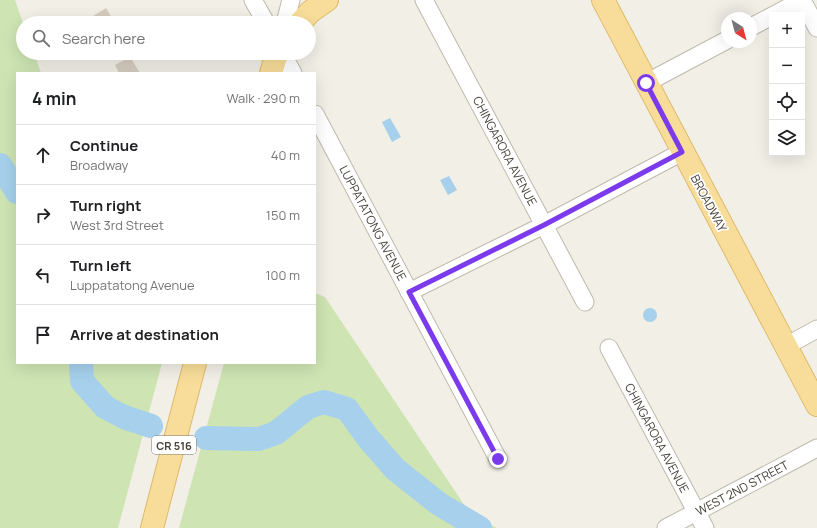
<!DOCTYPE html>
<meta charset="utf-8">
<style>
:root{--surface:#fff;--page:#f2f2f2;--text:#202124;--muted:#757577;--line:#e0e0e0}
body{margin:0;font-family:Manrope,sans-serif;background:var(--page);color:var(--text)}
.controls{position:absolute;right:12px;top:12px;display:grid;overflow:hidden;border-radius:0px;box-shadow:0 4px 16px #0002}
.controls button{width:36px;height:36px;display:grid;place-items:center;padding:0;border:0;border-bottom:1px solid var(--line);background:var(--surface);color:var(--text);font:20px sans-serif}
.compass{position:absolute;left:721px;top:12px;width:36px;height:36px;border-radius:50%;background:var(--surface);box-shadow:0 4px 16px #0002;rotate:144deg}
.stop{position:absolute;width:12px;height:12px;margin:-9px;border:3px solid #7c3aed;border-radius:50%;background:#fff}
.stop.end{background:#7c3aed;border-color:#fff;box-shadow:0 1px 4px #0008}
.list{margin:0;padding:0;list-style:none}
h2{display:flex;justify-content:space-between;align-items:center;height:52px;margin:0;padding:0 16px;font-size:17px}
h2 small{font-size:13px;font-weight:400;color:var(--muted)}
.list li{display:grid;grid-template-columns:26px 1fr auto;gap:12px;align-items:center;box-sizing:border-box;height:60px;padding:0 16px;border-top:1px solid var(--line)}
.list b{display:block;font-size:15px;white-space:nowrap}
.list p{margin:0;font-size:13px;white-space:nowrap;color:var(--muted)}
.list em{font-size:13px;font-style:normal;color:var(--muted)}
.icon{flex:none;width:22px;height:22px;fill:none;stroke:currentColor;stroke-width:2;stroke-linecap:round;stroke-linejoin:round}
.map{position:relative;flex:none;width:817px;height:528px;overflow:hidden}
.search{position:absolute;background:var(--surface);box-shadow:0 4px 16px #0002;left:16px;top:16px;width:300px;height:44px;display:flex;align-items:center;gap:10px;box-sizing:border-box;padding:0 14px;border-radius:22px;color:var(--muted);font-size:15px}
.panel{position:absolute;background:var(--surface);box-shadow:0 4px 16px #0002;left:16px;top:72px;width:300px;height:292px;border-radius:0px}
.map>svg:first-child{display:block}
.green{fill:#cee4b2}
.water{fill:#a6d0ec}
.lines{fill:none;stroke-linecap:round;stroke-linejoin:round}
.river{stroke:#a6d0ec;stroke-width:24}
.building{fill:#d6cdc0}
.minor-casing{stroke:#c0b9ad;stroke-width:19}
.major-casing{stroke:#ddba6b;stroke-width:24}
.minor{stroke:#fff;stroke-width:17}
.major{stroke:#f8dd9a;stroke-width:22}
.route{stroke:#7c3aed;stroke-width:5}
.labels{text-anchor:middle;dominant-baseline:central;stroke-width:3.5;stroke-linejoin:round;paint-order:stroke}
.shield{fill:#fff;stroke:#7d7972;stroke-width:1}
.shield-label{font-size:11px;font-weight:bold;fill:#453f36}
.street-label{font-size:12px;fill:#453f36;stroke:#fff}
</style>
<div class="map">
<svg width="817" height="528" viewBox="0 0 817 528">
<rect width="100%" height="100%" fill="#f2efe7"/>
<g class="green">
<polygon points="0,0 15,0 23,23 23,53 34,53 41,73 17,73 17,363 162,363 118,528 0,528"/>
<polygon points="315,293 325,297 471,515 497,528 179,528 224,363 315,363"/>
</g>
<g class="water">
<polygon points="390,118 401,137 392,142 382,122"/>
<polygon points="449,176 457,190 448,195 440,180"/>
<circle cx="650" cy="315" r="7"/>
</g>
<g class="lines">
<g class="river">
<polyline points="0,165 17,192"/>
<polyline points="81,363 82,381 105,407 124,417 151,426"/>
<polyline points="206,438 259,439 276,433 308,407 324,402 347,409 368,438 395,469 439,504 480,528"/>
</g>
</g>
<g class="building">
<polygon points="106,8 115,23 93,23 90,18"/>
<polygon points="130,57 140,73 119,73 115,65"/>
</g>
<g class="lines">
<g class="minor-casing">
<g id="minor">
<polyline points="253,0 266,23"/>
<polyline points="424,0 585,302"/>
<polyline points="774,15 802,0 817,28"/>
<polyline points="285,23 291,0"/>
<polyline points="751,27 772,16"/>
<polyline points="282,53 293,73"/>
<polyline points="646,83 727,40"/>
<polyline points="315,114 498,459"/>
<polyline points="409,292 544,225 682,152"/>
<polyline points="786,346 817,329"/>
<polyline points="609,348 705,528"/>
<polyline points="666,528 817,448"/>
</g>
</g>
<g class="major-casing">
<g id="major">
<polyline points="603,0 817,405"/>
<polyline points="300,23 310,12 327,0"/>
<polyline points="271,73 277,53"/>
<polyline points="152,528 195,363"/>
</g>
</g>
<use href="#minor" class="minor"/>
<use href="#major" class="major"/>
</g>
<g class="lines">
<polyline class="route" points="498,459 409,292 544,225 682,152 646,83"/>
</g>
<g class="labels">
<rect class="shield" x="152" y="436" width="44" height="18" rx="3"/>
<g class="shield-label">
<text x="174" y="445">CR 516</text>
</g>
<g class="street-label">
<text transform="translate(505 151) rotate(62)">CHINGARORA AVENUE</text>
<text transform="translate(709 203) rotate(62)">BROADWAY</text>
<text transform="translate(373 223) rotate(62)">LUPPATATONG AVENUE</text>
<text transform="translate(657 438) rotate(62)">CHINGARORA AVENUE</text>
<text transform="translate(742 488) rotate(-28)">WEST 2ND STREET</text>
</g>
</g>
</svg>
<div class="controls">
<button>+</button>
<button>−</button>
<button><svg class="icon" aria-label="locate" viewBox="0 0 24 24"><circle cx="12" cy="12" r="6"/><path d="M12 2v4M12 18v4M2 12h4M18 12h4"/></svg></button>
<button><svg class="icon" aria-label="layers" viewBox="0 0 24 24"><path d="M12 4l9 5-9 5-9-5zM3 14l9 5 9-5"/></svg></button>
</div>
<svg class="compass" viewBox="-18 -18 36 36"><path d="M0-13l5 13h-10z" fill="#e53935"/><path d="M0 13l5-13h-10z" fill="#757577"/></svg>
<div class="stop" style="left:646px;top:83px"></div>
<div class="stop end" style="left:498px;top:459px"></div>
<div class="search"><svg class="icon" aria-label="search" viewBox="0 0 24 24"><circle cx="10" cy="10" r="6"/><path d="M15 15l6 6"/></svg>Search here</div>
<section class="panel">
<h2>4 min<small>Walk · 290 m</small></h2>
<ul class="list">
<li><svg class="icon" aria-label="ahead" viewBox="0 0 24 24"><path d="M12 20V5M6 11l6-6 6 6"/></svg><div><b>Continue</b><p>Broadway</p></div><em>40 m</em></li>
<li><svg class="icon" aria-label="right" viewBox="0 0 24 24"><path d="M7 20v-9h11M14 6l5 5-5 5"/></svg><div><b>Turn right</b><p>West 3rd Street</p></div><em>150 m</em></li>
<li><svg class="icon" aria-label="left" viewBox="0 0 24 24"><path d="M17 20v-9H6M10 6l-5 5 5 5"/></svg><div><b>Turn left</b><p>Luppatatong Avenue</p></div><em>100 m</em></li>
<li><svg class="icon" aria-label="arrive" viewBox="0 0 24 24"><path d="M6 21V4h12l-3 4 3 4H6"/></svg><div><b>Arrive at destination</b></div></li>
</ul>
</section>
</div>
